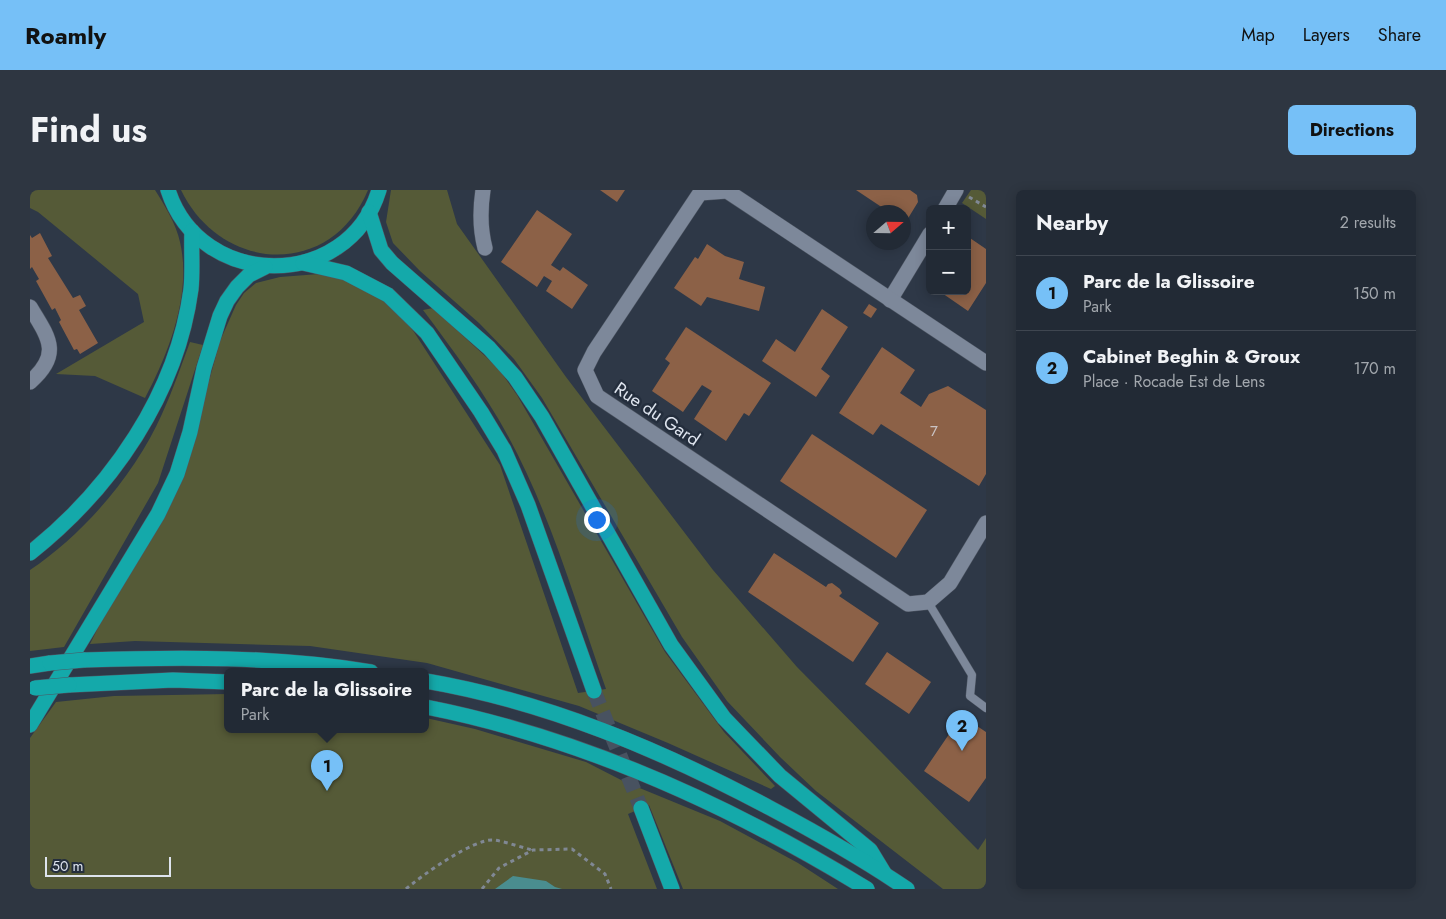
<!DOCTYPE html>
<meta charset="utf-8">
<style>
:root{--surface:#222a35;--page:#2e3641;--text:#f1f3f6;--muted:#a2a7ad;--line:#3f4650;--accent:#76c0f7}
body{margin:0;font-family:Jost,sans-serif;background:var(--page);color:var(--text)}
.controls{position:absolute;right:15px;top:15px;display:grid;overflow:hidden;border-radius:8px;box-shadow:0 2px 12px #0003}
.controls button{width:45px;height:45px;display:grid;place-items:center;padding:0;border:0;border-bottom:1px solid var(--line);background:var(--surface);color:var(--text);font:25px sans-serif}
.compass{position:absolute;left:836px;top:15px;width:45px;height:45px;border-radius:50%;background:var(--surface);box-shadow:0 2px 12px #0003;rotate:70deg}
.scale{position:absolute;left:15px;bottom:12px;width:126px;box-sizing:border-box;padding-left:5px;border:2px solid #dee4ee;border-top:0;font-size:14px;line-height:18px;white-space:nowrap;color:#dee4ee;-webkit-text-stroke:4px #242e3d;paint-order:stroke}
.you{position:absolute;left:566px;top:329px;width:18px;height:18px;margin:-12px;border:4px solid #fff;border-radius:50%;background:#1a73e8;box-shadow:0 0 0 8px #1a73e833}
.badge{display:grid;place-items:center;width:32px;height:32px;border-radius:50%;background:var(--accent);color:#111;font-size:16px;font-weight:700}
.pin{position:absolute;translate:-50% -41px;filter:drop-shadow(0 1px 2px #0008)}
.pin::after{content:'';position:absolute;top:26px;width:18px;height:15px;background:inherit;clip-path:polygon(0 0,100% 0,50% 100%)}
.popup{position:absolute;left:194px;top:478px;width:205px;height:65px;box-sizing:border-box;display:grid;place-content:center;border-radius:8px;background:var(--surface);filter:drop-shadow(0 1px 4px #0005);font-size:16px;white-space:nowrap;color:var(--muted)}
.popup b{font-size:19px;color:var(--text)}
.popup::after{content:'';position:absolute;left:50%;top:100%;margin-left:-10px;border:10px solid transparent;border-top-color:var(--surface)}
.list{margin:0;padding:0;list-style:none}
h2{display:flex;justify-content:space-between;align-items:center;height:65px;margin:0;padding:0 20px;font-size:21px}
h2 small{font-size:16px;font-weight:400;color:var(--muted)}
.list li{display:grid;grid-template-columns:32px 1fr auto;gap:15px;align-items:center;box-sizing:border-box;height:75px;padding:0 20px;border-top:1px solid var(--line)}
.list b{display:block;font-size:19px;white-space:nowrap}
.list p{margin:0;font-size:16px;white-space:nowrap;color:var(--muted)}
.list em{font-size:16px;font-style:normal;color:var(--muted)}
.map{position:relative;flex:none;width:956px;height:699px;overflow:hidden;border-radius:8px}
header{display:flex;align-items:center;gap:30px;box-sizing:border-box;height:70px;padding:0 25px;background:var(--accent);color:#111}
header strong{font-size:24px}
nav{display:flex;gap:28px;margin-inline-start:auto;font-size:18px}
.intro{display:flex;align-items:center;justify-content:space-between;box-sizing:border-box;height:120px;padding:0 30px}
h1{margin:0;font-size:35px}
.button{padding:12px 22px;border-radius:8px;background:var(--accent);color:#111;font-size:18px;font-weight:700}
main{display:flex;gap:30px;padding:0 30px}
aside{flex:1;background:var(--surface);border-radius:8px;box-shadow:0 2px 12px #0003}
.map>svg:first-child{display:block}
.green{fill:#555a37}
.water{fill:#4a8d8f}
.building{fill:#8c6147}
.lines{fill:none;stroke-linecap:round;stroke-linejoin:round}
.highway-tunnel{stroke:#485260;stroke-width:15;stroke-dasharray:15 8;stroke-linecap:butt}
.lane-casing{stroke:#4e5663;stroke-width:9}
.street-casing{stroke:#4e5663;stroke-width:16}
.highway-casing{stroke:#4e5663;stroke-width:16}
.path{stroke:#808894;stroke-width:3;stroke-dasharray:4 4;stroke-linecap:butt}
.lane{stroke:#7d889a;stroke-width:8}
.street{stroke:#7d889a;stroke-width:15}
.highway{stroke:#14a9aa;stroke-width:15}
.highway-bridge-casing{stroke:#4e5663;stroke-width:16;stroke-linecap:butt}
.highway-bridge{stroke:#14a9aa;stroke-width:15}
.labels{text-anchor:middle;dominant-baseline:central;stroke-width:5;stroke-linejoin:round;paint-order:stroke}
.number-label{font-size:15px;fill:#cac3c4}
.street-label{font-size:18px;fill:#dee4ee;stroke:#242e3d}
</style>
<header>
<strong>Roamly</strong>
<nav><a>Map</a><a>Layers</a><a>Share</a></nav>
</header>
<div class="intro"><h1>Find us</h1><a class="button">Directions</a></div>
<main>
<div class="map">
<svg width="956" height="699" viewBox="0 0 956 699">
<rect width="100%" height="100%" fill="#2e3847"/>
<g class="green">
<path d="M0,0H125C135,16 146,34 150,52C162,103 139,163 115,208L65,186L26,184L114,132L108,104L8,22L0,18Z"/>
<path d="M151,0H338C301,89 191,83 151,0Z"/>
<polygon points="361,0 417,0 427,34 536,187 683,380 767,477 948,660 956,648 956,699 913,699 786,601 750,567 697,511 652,447 512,208 484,169 449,133 390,81 363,53 356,32"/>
<polygon points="941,0 956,0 956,29 932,13"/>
<path d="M289,84L316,87L360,113L384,142L470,275L548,503L576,499C546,414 521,325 478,246C454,202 423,160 393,120L403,118L468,178L487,205L635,462L694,542L745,596L741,599L638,553L549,516L397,473L280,456L105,451L60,454L165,242L190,151L206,115L214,103L226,93L250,87Z"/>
<path d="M160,152L173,155L128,293L34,457L0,461V380C54,344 106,283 132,224C143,200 151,176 160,152Z"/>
<polygon points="198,504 198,540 396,540 396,528 445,539 556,572 595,592 690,631 768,673 808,699 653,699 619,615 598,624 627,699 0,699 0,548 26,512 84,506"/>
</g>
<polygon class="water" points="483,686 516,691 525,697 532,699 465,699"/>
<g class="building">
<polygon points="570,0 595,0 587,12"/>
<polygon points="826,0 880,0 887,5 888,12 874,35 874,22 859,22"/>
<polygon points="507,20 542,44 521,75 530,81 533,77 558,95 542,119 516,101 522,91 514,86 507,97 471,72"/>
<polygon points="10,43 22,66 18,68 43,108 50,105 56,116 49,120 68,153 50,164 47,159 44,160 29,132 31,130 25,118 22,120 6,91 9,89 2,77 0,79 0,45 2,48"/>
<polygon points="937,46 956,59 956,93 938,121 909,101 937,101"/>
<polygon points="677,54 695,66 714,72 709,89 735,97 729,121 677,107 671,116 644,98 665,67 668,69"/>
<polygon points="839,114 847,119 841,128 833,123"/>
<polygon points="792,119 818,137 791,179 800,186 786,207 732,171 746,149 765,162"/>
<polygon points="656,137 741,193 719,226 714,223 696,251 664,229 682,201 672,195 653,222 622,201 640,173 635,169"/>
<polygon points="852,157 885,180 870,203 891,217 899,204 918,196 956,220 956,284 949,296 851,234 843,245 809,223"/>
<polygon points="782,244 897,320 866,368 750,291"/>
<polygon points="744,363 796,397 798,394 802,393 810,399 812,403 809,406 849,433 823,472 718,402"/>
<polygon points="857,462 901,492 879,524 835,494"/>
<polygon points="930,528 946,538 947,536 956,542 956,588 939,612 894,581"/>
</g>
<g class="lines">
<polyline class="highway-tunnel" points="564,501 611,618"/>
<g class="lane-casing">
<polyline id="lane" points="898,412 942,485 940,506 956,518"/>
</g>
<g class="street-casing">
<g id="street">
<path d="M453,0C450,20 450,39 455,58"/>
<polyline points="915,19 926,0"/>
<polyline points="860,110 900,44"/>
<path d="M0,117C19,148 32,164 0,192"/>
<polyline points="956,173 697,1 670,3 564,162 555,180 567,206 878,414 898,412 920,393 956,333"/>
</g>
</g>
<g class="highway-casing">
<g id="highway">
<path d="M138,0C170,100 318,102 349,0"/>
<polyline points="339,22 351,60 362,73 459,158 485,187 512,227 641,455 694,528 750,586 840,660 854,683"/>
<polyline points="273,73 316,83 358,105 397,143 451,222 474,260 498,315 564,501"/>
<path d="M0,363C81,299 147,204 161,99C163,80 161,60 162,41"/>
<path d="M54,470C150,467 246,466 341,482"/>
<polyline points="0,476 20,473"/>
<path d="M396,491C518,512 631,560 740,618C787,643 833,669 877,699"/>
<polyline points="39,495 143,490 198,492"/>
<path d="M396,517C553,548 700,615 837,699"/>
<polyline points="0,535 128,324 147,284 160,242 174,178 190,126 197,111 207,97 219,85 235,77"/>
<polyline points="611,618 642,699"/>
</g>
</g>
<g class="path">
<polyline points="939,7 956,17"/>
<path d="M376,699C391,686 444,648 464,650C477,652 490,657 502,660"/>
<polyline points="452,699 469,678 503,660 542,659 575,684 581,699"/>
</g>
<use href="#lane" class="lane"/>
<use href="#street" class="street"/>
<use href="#highway" class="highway"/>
<g class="highway-bridge-casing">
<g id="highway-bridge">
<polyline points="20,473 54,470"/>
<polyline points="5,498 39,495"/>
</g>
</g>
<use href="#highway-bridge" class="highway-bridge"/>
</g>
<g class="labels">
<g class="number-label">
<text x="904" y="241">7</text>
</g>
<g class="street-label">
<text transform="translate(627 224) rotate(34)">Rue du Gard</text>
</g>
</g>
</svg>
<div class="controls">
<button>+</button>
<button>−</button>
</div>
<svg class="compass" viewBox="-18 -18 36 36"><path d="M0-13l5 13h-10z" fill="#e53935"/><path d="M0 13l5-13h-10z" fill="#a2a7ad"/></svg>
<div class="scale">50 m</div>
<div class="you"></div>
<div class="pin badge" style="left:297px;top:601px">1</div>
<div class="popup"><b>Parc de la Glissoire</b>Park</div>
<div class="pin badge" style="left:932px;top:561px">2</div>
</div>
<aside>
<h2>Nearby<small>2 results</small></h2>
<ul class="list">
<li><span class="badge">1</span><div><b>Parc de la Glissoire</b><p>Park</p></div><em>150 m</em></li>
<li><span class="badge">2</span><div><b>Cabinet Beghin &amp; Groux</b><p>Place · Rocade Est de Lens</p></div><em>170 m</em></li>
</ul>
</aside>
</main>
